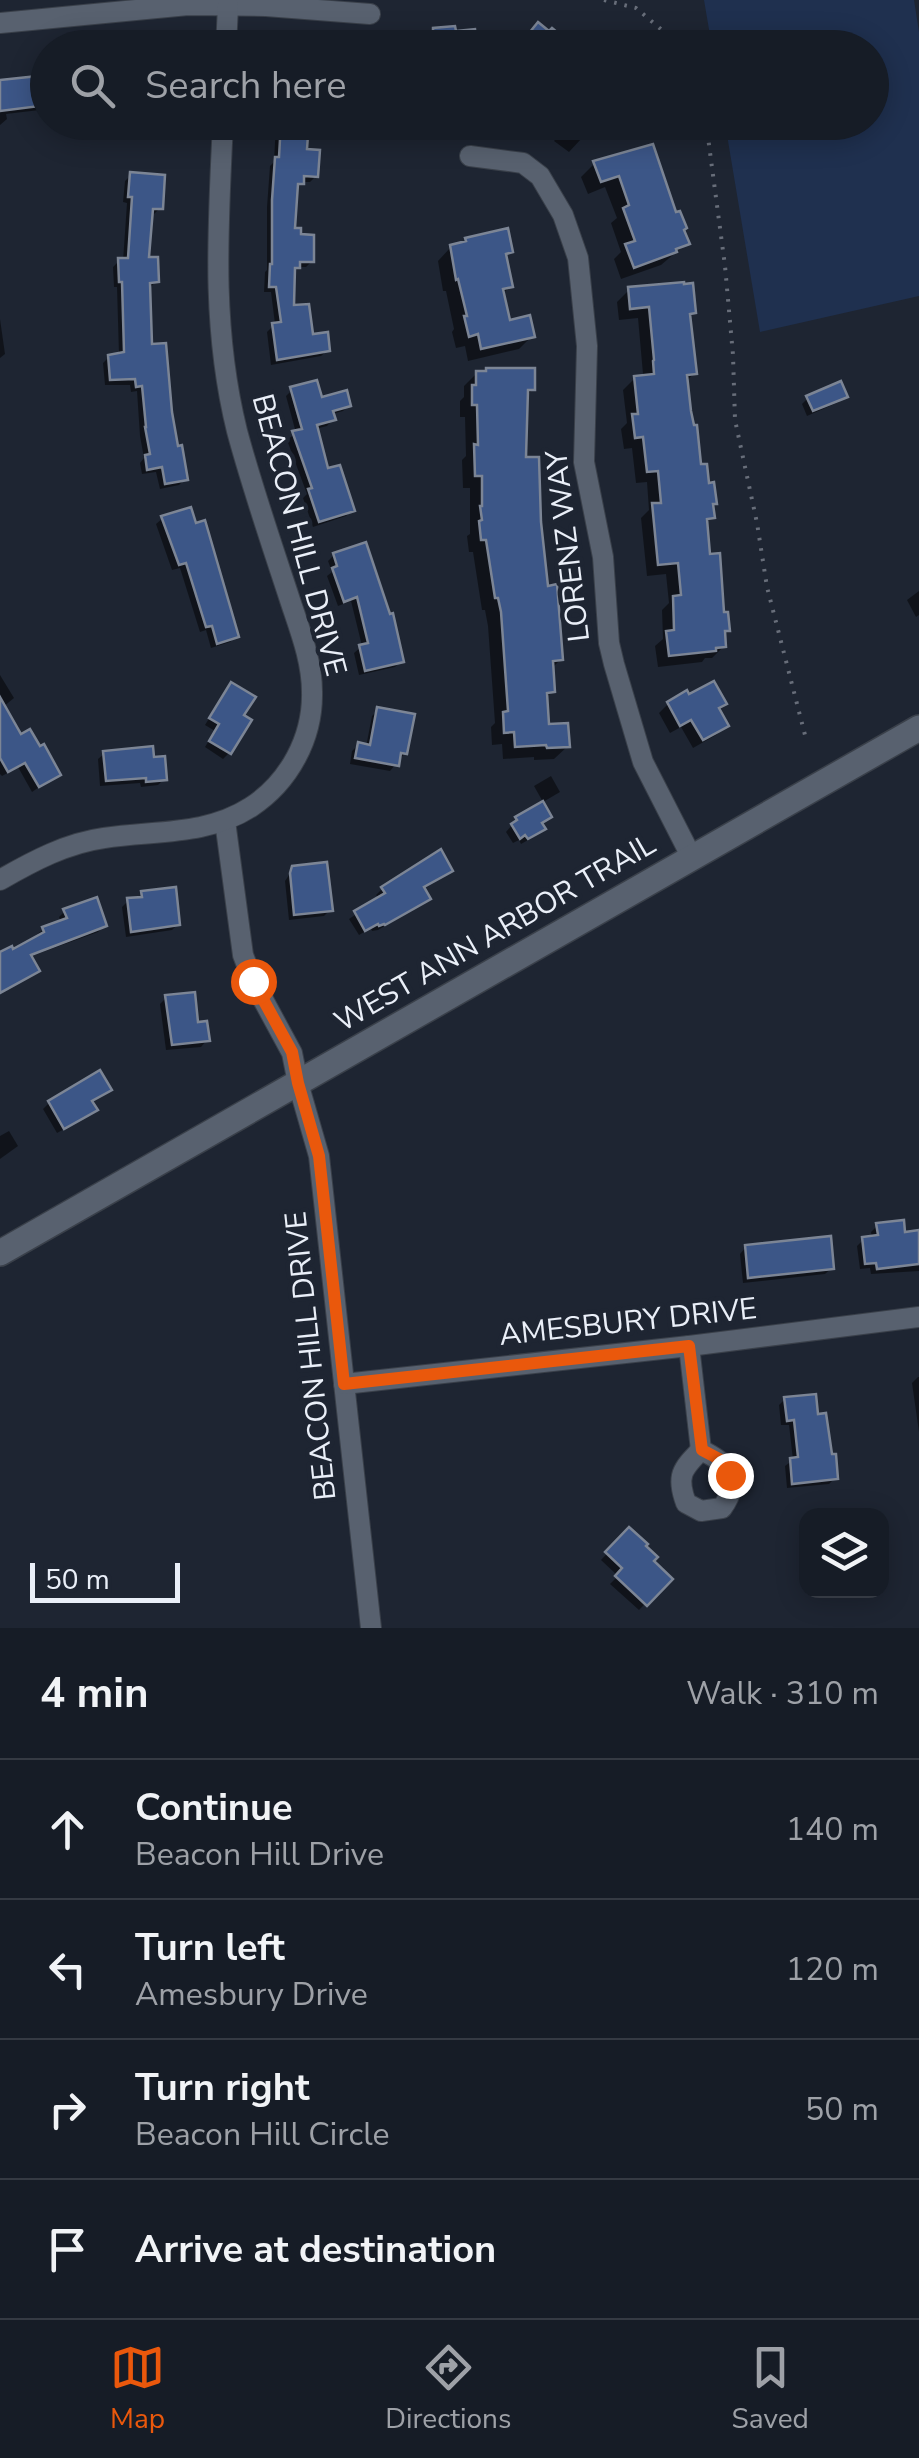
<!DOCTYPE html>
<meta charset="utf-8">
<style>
:root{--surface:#161c26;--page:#1f252e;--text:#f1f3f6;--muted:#9ea1a7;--line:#353a43;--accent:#ea580c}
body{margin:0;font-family:"Nunito Sans",sans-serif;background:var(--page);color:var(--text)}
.controls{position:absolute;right:30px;bottom:30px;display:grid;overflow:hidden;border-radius:20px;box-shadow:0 5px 25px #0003}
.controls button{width:90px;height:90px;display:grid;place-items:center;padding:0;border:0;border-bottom:2px solid var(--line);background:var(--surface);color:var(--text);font:50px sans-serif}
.scale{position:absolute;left:30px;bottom:25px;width:150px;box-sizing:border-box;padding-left:10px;border:5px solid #eaeff8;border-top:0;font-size:28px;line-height:35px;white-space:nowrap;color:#eaeff8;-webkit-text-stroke:8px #1e2532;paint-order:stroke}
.stop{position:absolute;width:30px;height:30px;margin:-22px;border:8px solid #ea580c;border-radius:50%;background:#fff}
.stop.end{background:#ea580c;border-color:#fff;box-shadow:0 2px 10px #0008}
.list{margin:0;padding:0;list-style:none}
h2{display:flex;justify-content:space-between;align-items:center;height:130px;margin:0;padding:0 40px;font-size:42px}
h2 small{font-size:32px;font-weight:400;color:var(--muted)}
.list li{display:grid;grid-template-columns:65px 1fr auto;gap:30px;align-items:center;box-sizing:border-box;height:140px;padding:0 40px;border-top:2px solid var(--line)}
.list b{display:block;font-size:38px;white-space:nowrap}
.list p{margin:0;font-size:32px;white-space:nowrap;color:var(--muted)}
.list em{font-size:32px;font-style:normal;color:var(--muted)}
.icon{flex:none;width:55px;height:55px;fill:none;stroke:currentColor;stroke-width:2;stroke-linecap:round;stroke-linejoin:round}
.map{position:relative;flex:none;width:919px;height:1628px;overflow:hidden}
.search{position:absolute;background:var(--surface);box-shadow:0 5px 25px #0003;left:30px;right:30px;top:30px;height:110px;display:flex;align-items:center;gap:25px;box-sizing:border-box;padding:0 35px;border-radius:55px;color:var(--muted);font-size:38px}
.sheet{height:690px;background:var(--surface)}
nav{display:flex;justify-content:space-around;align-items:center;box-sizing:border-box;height:140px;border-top:2px solid var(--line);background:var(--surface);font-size:28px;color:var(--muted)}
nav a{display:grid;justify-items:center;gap:5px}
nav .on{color:var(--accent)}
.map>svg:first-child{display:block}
.green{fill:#1f304f}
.shadow{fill:#0007}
.building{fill:#3c5687;stroke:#7c8595;stroke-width:2.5}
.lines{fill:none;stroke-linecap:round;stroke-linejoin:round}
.minor-casing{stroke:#3a404a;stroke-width:22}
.tertiary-casing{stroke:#3a404a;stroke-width:28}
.path{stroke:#686e7a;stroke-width:4;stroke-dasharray:2.5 8;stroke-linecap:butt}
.minor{stroke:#58616f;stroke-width:20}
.tertiary{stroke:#58616f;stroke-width:25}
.route{stroke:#ea580c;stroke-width:12}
.labels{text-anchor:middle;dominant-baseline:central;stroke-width:9;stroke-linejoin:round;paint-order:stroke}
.street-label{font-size:30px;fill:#eaeff8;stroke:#1e2532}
</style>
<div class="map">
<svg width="919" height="1628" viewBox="0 0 919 1628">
<rect width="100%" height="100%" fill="#1e2532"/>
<polygon class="green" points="704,0 914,0 919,32 919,296 760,332 725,123 872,122 872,48 712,47"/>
<g class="shadow">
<polygon points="48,76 48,109 6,114 7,119 0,125 0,84"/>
<polygon points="276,122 306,122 305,152 316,176 310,182 303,182 295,189 293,230 312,261 306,267 298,267 293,272 292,308 311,337 328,350 321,356 271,365 267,332 275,324 271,292 264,292 265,272 267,270 267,207 270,166 274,162"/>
<polygon points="565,122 595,124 569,152 554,141 567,125"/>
<polygon points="651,147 674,215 687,243 661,265 621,279 614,259 621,252 611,223 617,218 605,187 588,194 581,177 594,164"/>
<polygon points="131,175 160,208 154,214 150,214 147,260 156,281 150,288 149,347 169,413 185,479 179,485 160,489 156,472 142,474 140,463 144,458 140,436 137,391 131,392 130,385 105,385 103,363 109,357 119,355 117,287 114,287 113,267 119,261 123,261 127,203 123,202 125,181"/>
<polygon points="466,241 511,251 505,257 510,286 502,295 508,323 532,336 519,349 468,361 465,346 456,348 452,332 454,329 446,291 443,291 438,261 451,247 462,245"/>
<polygon points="629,290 694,312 688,318 694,373 686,382 699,467 711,506 712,517 705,524 708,556 721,615 728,630 723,635 724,646 712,658 705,658 702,662 658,667 655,646 663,639 662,610 669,603 666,574 647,576 641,518 649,510 647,482 636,483 632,448 624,449 621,429 627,423 623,390 635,378 642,378 643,374 638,318 619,320 617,302"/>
<polygon points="0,319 5,354 0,358"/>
<polygon points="477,373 533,389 525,397 524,459 561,659 551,669 553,691 545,699 547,727 568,746 554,759 534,760 534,757 503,759 502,744 492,745 491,727 495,723 488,626 485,610 482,610 473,552 469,552 467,536 470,534 470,488 463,488 462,460 466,456 465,417 460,417 460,401 464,397 464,386"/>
<polygon points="292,390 320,400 349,405 343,411 332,414 333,419 327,426 315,429 326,472 352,510 346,516 313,527 303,498 307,494 287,440 296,433 286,396"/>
<polygon points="845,396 839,402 807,416 802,404 808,398"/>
<polygon points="163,518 236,636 230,642 211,648 206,630 200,632 180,568 172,570 156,524"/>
<polygon points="334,555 401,661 395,667 359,675 354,653 362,646 351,601 338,606 327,576 332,572 328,561"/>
<polygon points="919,591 919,615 916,617 907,600"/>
<polygon points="0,675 14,698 3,707 20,738 58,774 32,792 18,767 2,776 0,774"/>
<polygon points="226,691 241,716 229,753 223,759 205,747 215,731 205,725"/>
<polygon points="668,704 724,704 717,710 726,726 716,735 693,748 681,727 670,733 659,713"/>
<polygon points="378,710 405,753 390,771 350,764 352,751 358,745 366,747 372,716"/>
<polygon points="105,753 164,779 158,785 141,787 140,783 100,786 98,759"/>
<polygon points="551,776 560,792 543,802 534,786"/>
<polygon points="549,816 540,824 543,829 537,835 521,844 519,840 513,843 506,832 517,819"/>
<polygon points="294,868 330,910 324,916 289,920 285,881"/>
<polygon points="450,870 422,889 428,898 422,904 378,930 372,931 371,928 359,935 349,919 379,899 376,895 382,889"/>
<polygon points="142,894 178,924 172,930 126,937 122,907 128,901 136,900"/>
<polygon points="65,911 104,926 98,932 29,957 31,976 0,993 0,955 13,953 44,929 61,923 59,917"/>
<polygon points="166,998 196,1025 207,1040 201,1047 166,1050 160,1004"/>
<polygon points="102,1095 90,1102 95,1109 88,1116 57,1133 43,1109 49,1103"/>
<polygon points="9,1131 18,1146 0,1159 0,1136"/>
<polygon points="877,1226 903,1235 919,1233 919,1271 871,1274 870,1268 860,1269 857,1246 863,1240 872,1239 871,1232"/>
<polygon points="746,1247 832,1268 825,1274 743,1283 740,1254"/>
<polygon points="918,1377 919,1377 919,1432 912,1383"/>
<polygon points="785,1399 816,1416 835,1478 829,1484 787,1488 785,1466 793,1460 789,1425 781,1425 779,1405"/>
<polygon points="629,1530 651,1561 669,1579 639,1610 610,1584 618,1576 601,1560"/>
</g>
<g class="building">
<polygon points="538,22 549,31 552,28 576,48 517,48"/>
<polygon points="455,26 456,31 475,29 477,48 401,48 401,37 433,33 433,28"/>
<polygon points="48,75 48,105 0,111 0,80"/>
<polygon points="281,122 309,122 307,149 320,150 318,177 304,176 304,184 298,184 295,228 301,228 301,234 314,235 314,262 300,262 300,268 295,268 294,305 309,304 313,334 328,332 330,351 277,360 272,323 281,322 276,287 269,287 270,264 272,264 272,200 275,157 279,157"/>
<polygon points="653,144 676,212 680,211 687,228 684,230 690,244 676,249 677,252 634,268 625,244 635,241 623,208 629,205 619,176 601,182 593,161"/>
<polygon points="130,172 165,175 163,209 153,209 149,257 158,257 159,282 150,283 152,344 166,343 172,412 178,446 182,445 188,480 165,484 162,467 147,470 145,455 150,454 145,427 146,427 142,386 136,387 135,379 110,380 108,355 124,352 122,282 119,282 118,258 128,258 132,197 128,197"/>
<polygon points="508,228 513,252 506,254 513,287 503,289 510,320 530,315 535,337 481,349 478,334 469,337 464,316 467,316 458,279 456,280 450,245 466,241 465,238"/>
<polygon points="684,282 684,284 693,283 696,313 690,314 697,374 687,375 691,411 694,425 697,425 701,464 707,464 709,483 714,482 717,504 713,504 715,518 707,519 710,554 720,553 724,612 728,612 730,631 725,631 726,647 716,648 716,651 669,656 666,631 674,630 673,596 681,595 678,563 658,565 652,503 661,503 658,471 647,472 643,437 635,438 632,414 638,414 634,376 654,374 653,361 654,360 649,307 630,309 628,287"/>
<polygon points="486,368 535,368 535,390 528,390 526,457 539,457 541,522 548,586 557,584 563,660 553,661 555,692 547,693 549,724 568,723 570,747 547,748 546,745 515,747 514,732 504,733 503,712 508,711 501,612 498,598 495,598 486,540 481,540 479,521 482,520 480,506 482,506 482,476 475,476 474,444 478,445 477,405 472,405 472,385 476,385 476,371 486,371"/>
<polygon points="317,380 322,397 347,390 351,406 333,411 336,420 317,425 328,468 340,465 355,511 319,522 308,489 312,488 292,431 302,429 290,387"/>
<polygon points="841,381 848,397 813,411 806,396"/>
<polygon points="191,507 196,523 205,520 239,637 217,644 212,626 206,627 186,563 179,565 161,516"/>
<polygon points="366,542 390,614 393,613 404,662 365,671 359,645 368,643 357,597 344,602 332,568 337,566 333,553"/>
<polygon points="714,681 727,704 719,708 729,726 703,740 691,720 680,726 667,702 687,690 689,694"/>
<polygon points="231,682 256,697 244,715 252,720 231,754 209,741 219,724 209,718"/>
<polygon points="0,697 21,734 30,729 40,746 44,744 61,775 39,787 25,763 8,772 0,758"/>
<polygon points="377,707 415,714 407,754 401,753 399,766 355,758 358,742 370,745"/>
<polygon points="153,746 154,757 165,756 167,780 146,782 146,778 106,781 103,751"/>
<polygon points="543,801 552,817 542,823 546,829 528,839 525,835 520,839 511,824 517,820 515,817"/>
<polygon points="441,849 453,871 424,887 431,899 385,925 384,924 379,926 378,924 365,931 354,911 385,893 381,887"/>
<polygon points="327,862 333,911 294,915 290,873 292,866"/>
<polygon points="176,887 180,925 131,932 127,898 142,897 141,891"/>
<polygon points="97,897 107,926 31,955 40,971 0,993 0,952 12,946 13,949 44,932 42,927 67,918 63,909"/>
<polygon points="195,992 198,1022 207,1021 210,1041 172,1045 165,995"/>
<polygon points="100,1070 112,1090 92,1101 98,1110 64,1129 48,1101"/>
<polygon points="904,1220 905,1232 919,1230 919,1264 877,1269 876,1263 865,1264 862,1237 878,1235 876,1223"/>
<polygon points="831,1236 834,1269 748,1278 745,1245"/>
<polygon points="816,1394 818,1414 826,1413 832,1454 836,1454 838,1479 792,1484 790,1458 798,1457 794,1420 787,1421 784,1397"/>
<polygon points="629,1527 648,1544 646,1546 658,1557 654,1561 673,1579 647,1606 615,1576 622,1568 605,1552"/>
</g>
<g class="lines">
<g class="minor-casing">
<g id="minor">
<polyline points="0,23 188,5 266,6 370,14"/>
<polyline points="226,48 228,6"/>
<polyline points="470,156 523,163 540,176 563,215 578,258 587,346 584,462 603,557 609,643 614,664 643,762 692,858"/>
<polyline points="225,821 243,955 253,981 292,1053 298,1083 319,1156 371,1628"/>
<path d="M0,880C33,861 67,843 104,838C155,830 206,836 251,807C289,782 313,738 312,692C312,659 299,628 289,597C271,542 252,487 237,431C211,326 218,229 223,122"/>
<polyline points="689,1346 701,1450"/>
<polyline points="344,1384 689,1346 919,1317"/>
<path d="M701,1450C729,1463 742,1480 722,1508L701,1511L686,1503C676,1476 682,1469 701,1450Z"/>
</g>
</g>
<g class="tertiary-casing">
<polyline id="tertiary" points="0,1253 919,728"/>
</g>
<g class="path">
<polyline points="604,0 636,8 683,48"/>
<polyline points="706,122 725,266 733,355 735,420 757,523 767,587 805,735"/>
</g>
<use href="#minor" class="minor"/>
<use href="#tertiary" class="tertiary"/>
</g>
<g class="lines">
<polyline class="route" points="253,981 292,1052 298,1083 319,1156 344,1384 689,1346 702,1450 721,1460 730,1475"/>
</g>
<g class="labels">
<g class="street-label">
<text transform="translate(299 535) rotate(75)">BEACON HILL DRIVE</text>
<text transform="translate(568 546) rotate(-97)">LORENZ WAY</text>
<text transform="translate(495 933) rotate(-30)">WEST ANN ARBOR TRAIL</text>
<text transform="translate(628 1322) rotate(-6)">AMESBURY DRIVE</text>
<text transform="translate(311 1356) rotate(-96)">BEACON HILL DRIVE</text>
</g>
</g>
</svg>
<div class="controls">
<button><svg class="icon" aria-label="layers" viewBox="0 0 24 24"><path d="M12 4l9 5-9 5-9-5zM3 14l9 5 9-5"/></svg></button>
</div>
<div class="scale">50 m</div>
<div class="stop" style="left:253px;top:981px"></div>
<div class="stop end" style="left:730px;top:1475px"></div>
<div class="search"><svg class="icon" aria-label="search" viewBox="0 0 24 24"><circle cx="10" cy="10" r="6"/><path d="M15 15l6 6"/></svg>Search here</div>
</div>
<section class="sheet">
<h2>4 min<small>Walk · 310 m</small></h2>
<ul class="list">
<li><svg class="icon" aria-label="ahead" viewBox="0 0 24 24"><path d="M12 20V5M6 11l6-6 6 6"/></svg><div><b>Continue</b><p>Beacon Hill Drive</p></div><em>140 m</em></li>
<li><svg class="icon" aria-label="left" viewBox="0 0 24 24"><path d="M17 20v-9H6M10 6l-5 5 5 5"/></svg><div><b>Turn left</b><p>Amesbury Drive</p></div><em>120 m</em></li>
<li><svg class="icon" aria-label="right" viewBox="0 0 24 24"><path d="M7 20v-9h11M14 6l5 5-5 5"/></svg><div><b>Turn right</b><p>Beacon Hill Circle</p></div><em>50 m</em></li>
<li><svg class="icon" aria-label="arrive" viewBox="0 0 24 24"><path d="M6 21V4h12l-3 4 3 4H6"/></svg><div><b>Arrive at destination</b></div></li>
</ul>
</section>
<nav>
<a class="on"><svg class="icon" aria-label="map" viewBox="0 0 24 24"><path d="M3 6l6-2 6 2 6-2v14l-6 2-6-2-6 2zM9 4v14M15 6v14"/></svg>Map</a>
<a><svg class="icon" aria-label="directions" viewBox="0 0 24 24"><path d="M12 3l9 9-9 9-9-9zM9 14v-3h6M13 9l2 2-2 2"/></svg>Directions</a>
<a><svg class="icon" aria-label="saved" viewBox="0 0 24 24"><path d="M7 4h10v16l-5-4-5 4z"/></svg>Saved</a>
</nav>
